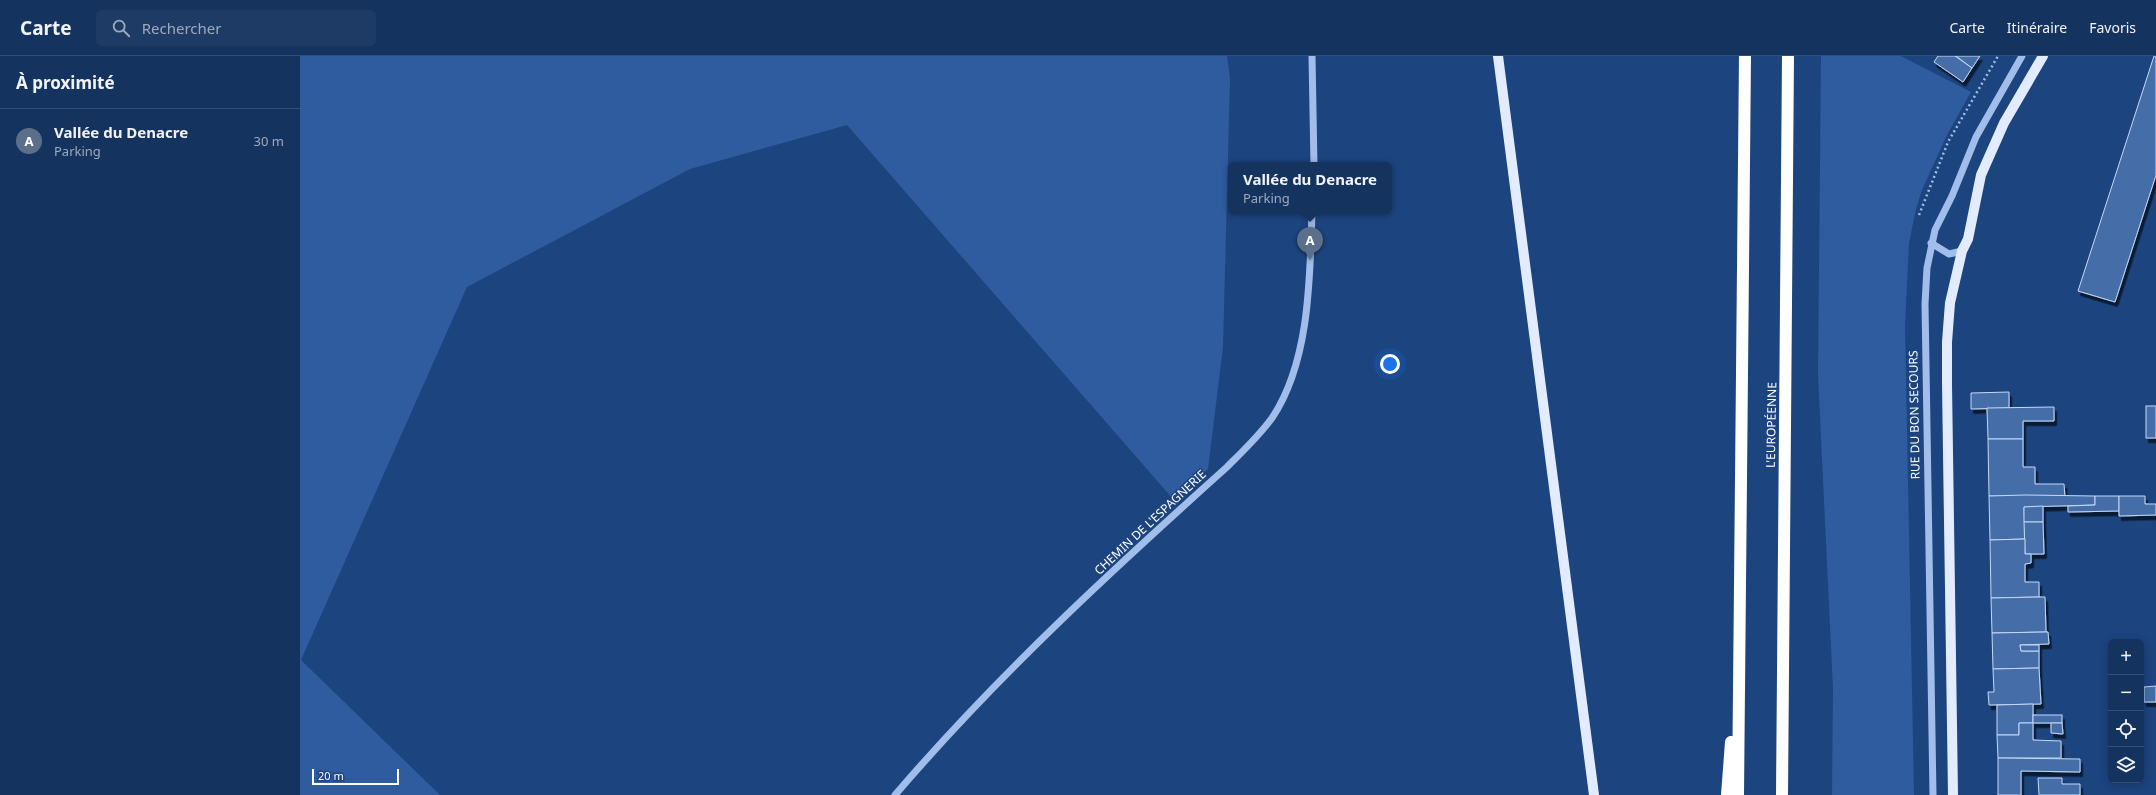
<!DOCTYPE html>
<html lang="fr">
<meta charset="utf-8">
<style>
:root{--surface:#15335f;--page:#1e3b65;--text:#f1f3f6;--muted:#9daabd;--line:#344e74;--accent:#8c9099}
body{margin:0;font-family:"Noto Sans",sans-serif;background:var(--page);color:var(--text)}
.controls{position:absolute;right:12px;bottom:12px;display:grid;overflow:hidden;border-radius:6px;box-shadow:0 2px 10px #0003}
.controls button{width:36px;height:36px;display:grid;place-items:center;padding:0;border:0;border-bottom:1px solid var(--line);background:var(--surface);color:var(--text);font:20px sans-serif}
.scale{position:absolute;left:12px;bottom:10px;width:87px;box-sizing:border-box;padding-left:4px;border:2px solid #fff;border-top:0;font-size:11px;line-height:14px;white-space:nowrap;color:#fff;-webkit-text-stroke:3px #1c447f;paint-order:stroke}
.you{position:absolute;left:1090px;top:308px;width:14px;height:14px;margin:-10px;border:3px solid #fff;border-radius:50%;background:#1a73e8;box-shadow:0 0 0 6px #1a73e833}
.badge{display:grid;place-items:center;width:26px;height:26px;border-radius:50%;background:var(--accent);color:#fff;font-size:13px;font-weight:700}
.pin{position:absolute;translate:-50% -33px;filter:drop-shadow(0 1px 2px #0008)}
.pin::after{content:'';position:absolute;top:21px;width:14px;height:12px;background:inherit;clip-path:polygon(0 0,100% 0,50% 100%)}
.popup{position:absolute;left:928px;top:106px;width:164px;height:52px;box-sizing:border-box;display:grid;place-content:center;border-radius:6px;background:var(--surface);filter:drop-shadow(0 1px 3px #0005);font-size:13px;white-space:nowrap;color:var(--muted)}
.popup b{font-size:15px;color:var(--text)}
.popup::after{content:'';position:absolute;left:50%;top:100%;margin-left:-8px;border:8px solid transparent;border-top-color:var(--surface)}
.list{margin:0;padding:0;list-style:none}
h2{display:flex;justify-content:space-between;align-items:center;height:52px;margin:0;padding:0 16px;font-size:17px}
h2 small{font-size:13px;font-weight:400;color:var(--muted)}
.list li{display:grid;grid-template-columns:26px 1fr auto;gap:12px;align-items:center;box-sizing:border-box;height:64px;padding:0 16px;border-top:1px solid var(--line)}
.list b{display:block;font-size:15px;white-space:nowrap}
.list p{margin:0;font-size:13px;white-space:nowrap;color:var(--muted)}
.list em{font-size:13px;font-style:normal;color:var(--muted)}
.icon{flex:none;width:22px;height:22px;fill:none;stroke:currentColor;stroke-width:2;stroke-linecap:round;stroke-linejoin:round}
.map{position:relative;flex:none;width:1856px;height:739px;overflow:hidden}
header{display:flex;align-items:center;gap:24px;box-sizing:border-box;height:56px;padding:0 20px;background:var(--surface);border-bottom:1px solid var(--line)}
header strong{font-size:19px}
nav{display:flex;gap:22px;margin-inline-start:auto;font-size:14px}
.search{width:280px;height:36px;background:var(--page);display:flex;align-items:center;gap:10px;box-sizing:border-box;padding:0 14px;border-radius:6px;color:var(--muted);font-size:15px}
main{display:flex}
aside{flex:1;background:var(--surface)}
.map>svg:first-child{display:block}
.green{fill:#2f5c9e}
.building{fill:#446ea9;stroke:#c4d9f7;filter:url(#shadow)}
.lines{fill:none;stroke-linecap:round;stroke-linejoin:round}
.path{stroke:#a0bee9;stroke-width:2.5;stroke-dasharray:2 3;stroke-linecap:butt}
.minor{stroke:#a0bee9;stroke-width:7}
.major{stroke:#e3ecfe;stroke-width:10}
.highway{stroke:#fff;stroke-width:12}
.labels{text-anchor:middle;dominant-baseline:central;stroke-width:3;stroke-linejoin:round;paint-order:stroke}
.street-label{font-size:12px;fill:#fff;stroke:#1c447f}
</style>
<header>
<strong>Carte</strong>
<div class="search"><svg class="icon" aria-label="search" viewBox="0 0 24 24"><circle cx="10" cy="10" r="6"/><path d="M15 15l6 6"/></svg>Rechercher</div>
<nav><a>Carte</a><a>Itinéraire</a><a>Favoris</a></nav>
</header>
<main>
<aside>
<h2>À proximité<small></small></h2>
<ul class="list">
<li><span class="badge" style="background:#5c6f8a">A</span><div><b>Vallée du Denacre</b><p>Parking</p></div><em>30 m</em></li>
</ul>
</aside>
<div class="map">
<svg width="1856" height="739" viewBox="0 0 1856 739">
<defs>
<filter id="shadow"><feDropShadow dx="2.5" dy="4.5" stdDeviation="0" flood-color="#0009"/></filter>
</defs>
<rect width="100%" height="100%" fill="#1c447f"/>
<g class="green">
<polygon points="0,0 927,0 930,22 923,291 908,413 873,443 547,69 390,113 167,231 1,604 140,739 0,739"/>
<polygon points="1521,0 1601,0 1671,36 1647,79 1622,134 1616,153 1609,187 1605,271 1614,739 1532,739 1533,633 1518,319"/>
</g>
<g class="building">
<polygon points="1638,0 1655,0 1672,12 1663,26 1634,6"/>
<polygon points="1656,0 1680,0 1672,12"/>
<polygon points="1854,0 1856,0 1856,119 1815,246 1778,235"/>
<polygon points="1709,336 1709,352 1671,353 1671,337"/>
<rect x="1846" y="350" width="10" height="32"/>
<polygon points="1754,351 1754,365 1723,365 1723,383 1688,383 1687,352"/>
<polygon points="1688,383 1723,383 1723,411 1735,411 1735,428 1764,428 1765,441 1689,440"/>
<polygon points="1725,439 1795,440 1795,449 1724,451 1725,483 1690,484 1689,440"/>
<polygon points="1795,440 1819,440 1819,455 1768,456 1768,450 1795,449"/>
<polygon points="1819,440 1845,440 1845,448 1856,448 1856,459 1819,460"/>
<polygon points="1743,450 1743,466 1724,466 1724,451"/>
<polygon points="1724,466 1743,466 1744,498 1725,498"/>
<polygon points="1725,483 1725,498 1731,498 1731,507 1725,508 1725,526 1739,526 1739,541 1691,542 1690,484"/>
<polygon points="1739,541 1745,541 1746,576 1692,577 1691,542"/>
<polygon points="1746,576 1748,576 1749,588 1720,589 1721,595 1739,595 1739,612 1693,613 1692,577"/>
<polygon points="1720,589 1739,589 1739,595 1721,595"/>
<polygon points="1739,612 1741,648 1689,649 1688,636 1694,636 1693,613"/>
<polygon points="1856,630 1856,646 1844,646 1844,631"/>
<polygon points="1733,648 1733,667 1719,667 1719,679 1697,679 1697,649"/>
<rect x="1733" y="659" width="29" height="8"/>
<polygon points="1719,667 1733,667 1733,684 1761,685 1761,702 1698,702 1697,679 1719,679"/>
<polygon points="1751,667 1762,667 1763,678 1751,677"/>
<polygon points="1698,702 1780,703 1780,716 1721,715 1721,739 1698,739"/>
<polygon points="1738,722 1762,722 1762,728 1780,728 1780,739 1739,739"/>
</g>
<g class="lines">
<polyline class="path" points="1619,159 1648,86 1698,0"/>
<g class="minor">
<polyline points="1012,0 1014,109"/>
<polyline points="1631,187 1649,198 1662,195"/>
<path d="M595,739C696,621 811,515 927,411C942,396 959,380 972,362C1010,306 1010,220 1012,155"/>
<polyline points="1633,739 1625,248 1627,212 1635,174 1652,140 1676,81 1722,0"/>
</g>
<g class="major">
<polyline points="1198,0 1294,739"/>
<polyline points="1653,739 1647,328 1647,286 1650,247 1662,195 1668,183 1681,119 1704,67 1743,0"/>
</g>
<g class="highway">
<polyline points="1427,739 1431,686"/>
<polyline points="1438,739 1445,0"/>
<polyline points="1482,739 1488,0"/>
</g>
</g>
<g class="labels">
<g class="street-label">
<text transform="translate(1614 359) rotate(-91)">RUE DU BON SECOURS</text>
<text transform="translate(1471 369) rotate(-89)">L'EUROPÉENNE</text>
<text transform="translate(850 466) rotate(-43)">CHEMIN DE L'ESPAGNERIE</text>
</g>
</g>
</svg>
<div class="controls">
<button>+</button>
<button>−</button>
<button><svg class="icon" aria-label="locate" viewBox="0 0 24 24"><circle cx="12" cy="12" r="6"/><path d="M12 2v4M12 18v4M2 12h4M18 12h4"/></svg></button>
<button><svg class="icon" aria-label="layers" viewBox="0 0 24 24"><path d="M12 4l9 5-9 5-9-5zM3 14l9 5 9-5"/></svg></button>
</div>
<div class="scale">20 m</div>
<div class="you"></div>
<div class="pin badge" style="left:1010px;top:204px;background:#5c6f8a">A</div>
<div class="popup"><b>Vallée du Denacre</b>Parking</div>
</div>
</main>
